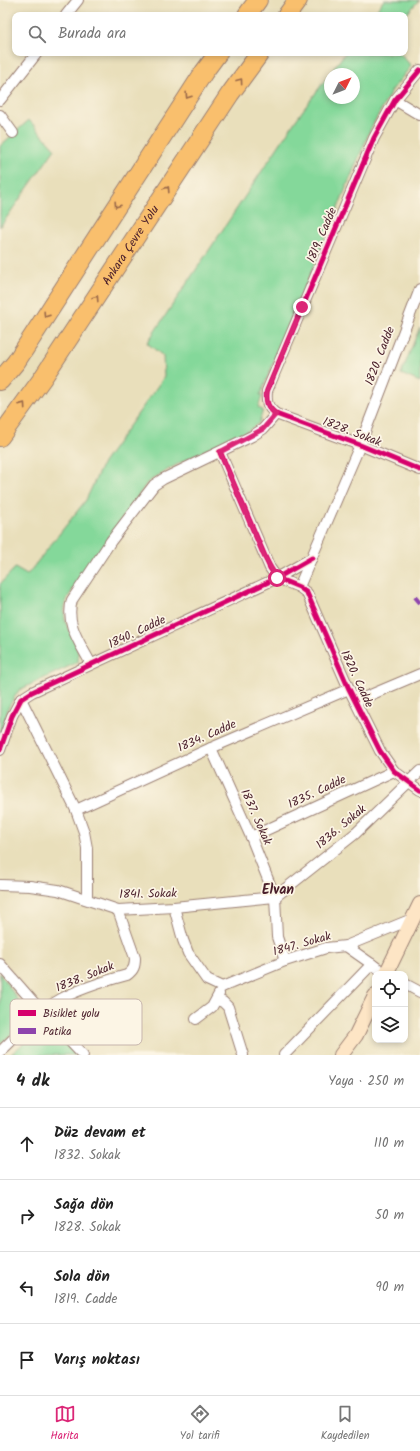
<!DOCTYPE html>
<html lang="tr">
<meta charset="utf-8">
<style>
:root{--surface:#fff;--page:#f6f6f6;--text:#222;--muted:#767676;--line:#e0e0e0;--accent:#db2777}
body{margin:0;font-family:Kalam,sans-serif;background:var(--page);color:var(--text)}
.controls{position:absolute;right:12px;bottom:12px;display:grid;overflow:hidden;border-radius:8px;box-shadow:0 2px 6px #0003}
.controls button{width:36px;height:36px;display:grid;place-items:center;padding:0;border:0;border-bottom:1px solid var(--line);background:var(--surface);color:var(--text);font:20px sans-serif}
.compass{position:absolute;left:324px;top:68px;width:36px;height:36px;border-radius:50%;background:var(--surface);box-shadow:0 2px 6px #0003;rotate:48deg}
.stop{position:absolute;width:12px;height:12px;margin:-9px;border:3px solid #db2777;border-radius:50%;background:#fff}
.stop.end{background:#db2777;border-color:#fff;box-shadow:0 1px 4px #0008}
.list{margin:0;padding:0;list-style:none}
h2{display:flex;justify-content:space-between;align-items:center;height:52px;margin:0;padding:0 16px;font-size:17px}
h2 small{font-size:13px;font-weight:400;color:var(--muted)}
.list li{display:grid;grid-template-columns:26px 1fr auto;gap:12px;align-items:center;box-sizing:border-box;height:72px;padding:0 16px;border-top:1px solid var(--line)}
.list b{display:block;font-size:15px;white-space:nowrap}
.list p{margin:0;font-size:13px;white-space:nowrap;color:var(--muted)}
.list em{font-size:13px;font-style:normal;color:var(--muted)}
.icon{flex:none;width:22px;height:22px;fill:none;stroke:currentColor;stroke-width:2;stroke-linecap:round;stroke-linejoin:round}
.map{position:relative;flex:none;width:420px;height:1055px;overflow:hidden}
.search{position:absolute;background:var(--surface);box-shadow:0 2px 6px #0003;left:12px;right:12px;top:12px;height:44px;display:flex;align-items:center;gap:10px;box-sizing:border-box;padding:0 14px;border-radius:8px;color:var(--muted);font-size:15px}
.sheet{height:340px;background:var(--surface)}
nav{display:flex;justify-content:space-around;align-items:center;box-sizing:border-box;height:56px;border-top:1px solid var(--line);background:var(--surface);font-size:11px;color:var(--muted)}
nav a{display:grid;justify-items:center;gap:2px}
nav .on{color:var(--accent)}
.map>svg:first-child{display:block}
.green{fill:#84d89a;stroke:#677c62;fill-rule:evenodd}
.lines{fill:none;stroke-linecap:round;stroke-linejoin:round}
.minor-casing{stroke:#9a7f73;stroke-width:12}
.secondary-casing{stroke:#9a7f73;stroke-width:16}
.motorway-casing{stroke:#9a7f73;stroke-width:20}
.minor{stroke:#fff;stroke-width:10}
.secondary{stroke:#fde5c5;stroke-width:14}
.motorway{stroke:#f9bf6d;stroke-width:18}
.quiet{stroke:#8e44ad;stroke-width:4;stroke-dasharray:8 4;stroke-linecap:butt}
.cycleway-casing{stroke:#fcf5e5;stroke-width:8}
.cycleway{stroke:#d6006c;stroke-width:5}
.oneway{stroke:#996749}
.route{stroke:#db2777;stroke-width:5}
.labels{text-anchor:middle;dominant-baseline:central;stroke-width:3.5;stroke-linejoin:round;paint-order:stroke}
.street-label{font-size:12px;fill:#4a1f2b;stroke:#fcf5e5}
.quarter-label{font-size:14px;font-weight:bold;fill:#4a1f2b;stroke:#fcf5e5}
.key{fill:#fcf5e5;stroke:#c7b5ad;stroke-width:1}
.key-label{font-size:11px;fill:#4a1f2b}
</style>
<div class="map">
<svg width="420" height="1055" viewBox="0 0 420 1055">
<rect width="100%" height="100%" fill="#fcf5e5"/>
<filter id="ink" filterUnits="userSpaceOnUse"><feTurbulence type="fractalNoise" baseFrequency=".025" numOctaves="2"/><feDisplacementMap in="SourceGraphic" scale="8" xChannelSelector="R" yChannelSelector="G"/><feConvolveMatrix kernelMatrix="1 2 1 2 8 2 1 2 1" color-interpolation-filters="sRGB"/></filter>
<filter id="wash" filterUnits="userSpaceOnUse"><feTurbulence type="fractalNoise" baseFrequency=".012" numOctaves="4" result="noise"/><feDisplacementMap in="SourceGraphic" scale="16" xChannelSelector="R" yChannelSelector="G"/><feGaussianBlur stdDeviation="0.9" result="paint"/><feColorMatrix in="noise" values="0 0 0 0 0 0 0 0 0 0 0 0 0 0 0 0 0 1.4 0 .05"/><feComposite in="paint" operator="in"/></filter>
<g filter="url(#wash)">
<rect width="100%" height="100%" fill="#e9dfbb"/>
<g class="green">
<polygon points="384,0 419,0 405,16 373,15"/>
<path d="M345,53H400L411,66L392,90L371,128L260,395L262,396L258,408L263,410L259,423L241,436L237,435C206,450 174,464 147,483L68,597C55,628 81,634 78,662L19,690L9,706L0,735V584L15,568L27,575L86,500L103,463L164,377L163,356L147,343L298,117ZM330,74H354V98H330Z"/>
<polygon points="29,120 55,149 0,227 0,146"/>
<polygon points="420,327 420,382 401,374"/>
<polygon points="0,973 30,1018 0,1044"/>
<polygon points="47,1023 76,1055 10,1055"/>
</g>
</g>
<g filter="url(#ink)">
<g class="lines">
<g class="minor-casing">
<g id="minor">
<polyline points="66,15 78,0"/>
<path d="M420,70L395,100L374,138L267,391C266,402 267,407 276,414L360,445L420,470"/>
<polyline points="0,100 37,53"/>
<polyline points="395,100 420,115"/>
<polyline points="0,115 13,133"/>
<polyline points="220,452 270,568 277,578 299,587 307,593 349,689 380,751 394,771 420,790"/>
<polyline points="299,587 360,445 420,289"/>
<path d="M91,664C80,643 65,624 72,600L111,541L154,485L163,479L252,436L263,429L276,414"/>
<polyline points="21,699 76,810 84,832 87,848 87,899"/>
<polyline points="356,701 420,674"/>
<polyline points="211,748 251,837 275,897 277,937 285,961"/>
<polyline points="0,750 12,716 21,699 32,692 277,578 312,558"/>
<polyline points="76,810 211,748 349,689"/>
<polyline points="251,837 394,771"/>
<polyline points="0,885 30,886 58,890 118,910 174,907 275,897"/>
<polyline points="275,897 356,833 420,771"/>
<polyline points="174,907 183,940 188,953 207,980 222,987"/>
<polyline points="346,946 386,974"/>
<polyline points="0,964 43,1013 83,1055"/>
<polyline points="405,984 420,992"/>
<polyline points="222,987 285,961 326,948 346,946 412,919"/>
<polyline points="217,1000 223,1002 228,1007 243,1055"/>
<polyline points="196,1019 212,1007 219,994"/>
<path d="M0,1052C18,1035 39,1011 61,999C81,988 105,981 127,975C134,970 135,966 135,958L118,910"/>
<polyline points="284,1055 372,964"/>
</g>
</g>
<g class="secondary-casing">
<g id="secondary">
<polyline points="386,974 420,904"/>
<polyline points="341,1055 356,1035 375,996"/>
</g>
</g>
<g class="motorway-casing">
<g id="motorway">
<polyline points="247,15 258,0"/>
<polyline points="287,15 298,0"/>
<polyline points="0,381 16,362 204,72 218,53"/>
<path id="s1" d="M0,437L42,379L230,94L260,53"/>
</g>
</g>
<use href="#minor" class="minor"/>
<use href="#secondary" class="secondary"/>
<use href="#motorway" class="motorway"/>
<polyline class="quiet" points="415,597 420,603"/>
<g class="cycleway-casing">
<g id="cycleway">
<path d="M420,70L395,100L374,138L267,391C266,402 267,407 276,414L360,445L420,470"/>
<polyline points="220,452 270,568 277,578 299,587 307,593 349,689 380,751 394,771 420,790"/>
<polyline points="0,750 12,716 21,699 32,692 277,578 312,558"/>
</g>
</g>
<use href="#cycleway" class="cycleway"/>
</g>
<defs><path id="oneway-chevron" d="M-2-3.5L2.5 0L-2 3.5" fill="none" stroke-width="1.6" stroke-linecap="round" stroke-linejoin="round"/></defs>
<g class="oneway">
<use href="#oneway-chevron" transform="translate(240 81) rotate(-54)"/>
<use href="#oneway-chevron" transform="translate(188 96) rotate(123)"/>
<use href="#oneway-chevron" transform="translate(167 189) rotate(-57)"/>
<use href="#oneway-chevron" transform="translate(117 205) rotate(123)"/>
<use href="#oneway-chevron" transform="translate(96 298) rotate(-57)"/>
<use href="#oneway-chevron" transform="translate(46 315) rotate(123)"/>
<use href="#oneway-chevron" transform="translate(23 405) rotate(-55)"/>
</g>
</g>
<g class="lines" filter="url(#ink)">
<path class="route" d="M277,578L265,558L220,452L263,429L276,414C267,407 265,402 267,391L302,307"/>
</g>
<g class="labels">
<g class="street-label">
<text transform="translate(322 235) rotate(-67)">1819. Cadde</text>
<text stroke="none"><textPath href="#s1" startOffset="232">Ankara Çevre Yolu</textPath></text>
<text transform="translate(380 356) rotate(-69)">1820. Cadde</text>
<text transform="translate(352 432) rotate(21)">1828. Sokak</text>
<text transform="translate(137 632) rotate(-25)">1840. Cadde</text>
<text transform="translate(357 679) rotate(65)">1820. Cadde</text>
<text transform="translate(207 736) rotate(-24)">1834. Cadde</text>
<text transform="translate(317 792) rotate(-25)">1835. Cadde</text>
<text transform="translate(256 817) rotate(66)">1837. Sokak</text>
<text transform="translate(341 827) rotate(-40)">1836. Sokak</text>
<text transform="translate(148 894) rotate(-1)">1841. Sokak</text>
<text transform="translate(302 944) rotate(-16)">1847. Sokak</text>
<text transform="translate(85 977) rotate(-22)">1838. Sokak</text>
</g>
<g class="quarter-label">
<text x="278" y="890">Elvan</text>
</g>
</g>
<rect x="10" y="999" width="132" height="46" rx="6" class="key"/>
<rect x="18" y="1010" width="18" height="6" fill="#d6006c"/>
<rect x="18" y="1028" width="18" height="6" fill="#8e44ad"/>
<g class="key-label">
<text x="43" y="1017">Bisiklet yolu</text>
<text x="43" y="1035">Patika</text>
</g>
</svg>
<div class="controls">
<button><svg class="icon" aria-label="locate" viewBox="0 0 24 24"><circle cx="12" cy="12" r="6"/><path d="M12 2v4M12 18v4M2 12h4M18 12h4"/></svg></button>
<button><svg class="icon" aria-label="layers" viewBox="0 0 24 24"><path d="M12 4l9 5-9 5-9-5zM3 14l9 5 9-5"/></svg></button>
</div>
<svg class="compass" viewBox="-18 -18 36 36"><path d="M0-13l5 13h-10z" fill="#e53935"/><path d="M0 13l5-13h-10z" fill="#767676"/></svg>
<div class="stop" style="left:277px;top:578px"></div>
<div class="stop end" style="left:302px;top:307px"></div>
<div class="search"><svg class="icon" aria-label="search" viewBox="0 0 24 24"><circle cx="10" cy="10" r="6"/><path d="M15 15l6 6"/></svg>Burada ara</div>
</div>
<section class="sheet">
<h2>4 dk<small>Yaya · 250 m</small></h2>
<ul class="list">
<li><svg class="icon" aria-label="ahead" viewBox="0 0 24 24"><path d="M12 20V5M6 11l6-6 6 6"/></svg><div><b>Düz devam et</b><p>1832. Sokak</p></div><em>110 m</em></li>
<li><svg class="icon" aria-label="right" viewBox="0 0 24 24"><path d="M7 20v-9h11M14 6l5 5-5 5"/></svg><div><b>Sağa dön</b><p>1828. Sokak</p></div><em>50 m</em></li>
<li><svg class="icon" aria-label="left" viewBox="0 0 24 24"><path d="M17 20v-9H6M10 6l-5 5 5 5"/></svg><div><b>Sola dön</b><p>1819. Cadde</p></div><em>90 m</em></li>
<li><svg class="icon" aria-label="arrive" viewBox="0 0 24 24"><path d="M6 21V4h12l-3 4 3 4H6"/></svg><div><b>Varış noktası</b></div></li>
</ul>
</section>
<nav>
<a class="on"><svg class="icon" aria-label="map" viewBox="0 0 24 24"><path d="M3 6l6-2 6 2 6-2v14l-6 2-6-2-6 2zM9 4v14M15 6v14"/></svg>Harita</a>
<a><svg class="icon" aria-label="directions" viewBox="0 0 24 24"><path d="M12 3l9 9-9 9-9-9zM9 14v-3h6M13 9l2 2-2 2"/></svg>Yol tarifi</a>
<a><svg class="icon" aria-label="saved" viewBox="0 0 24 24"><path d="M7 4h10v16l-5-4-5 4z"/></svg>Kaydedilen</a>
</nav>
